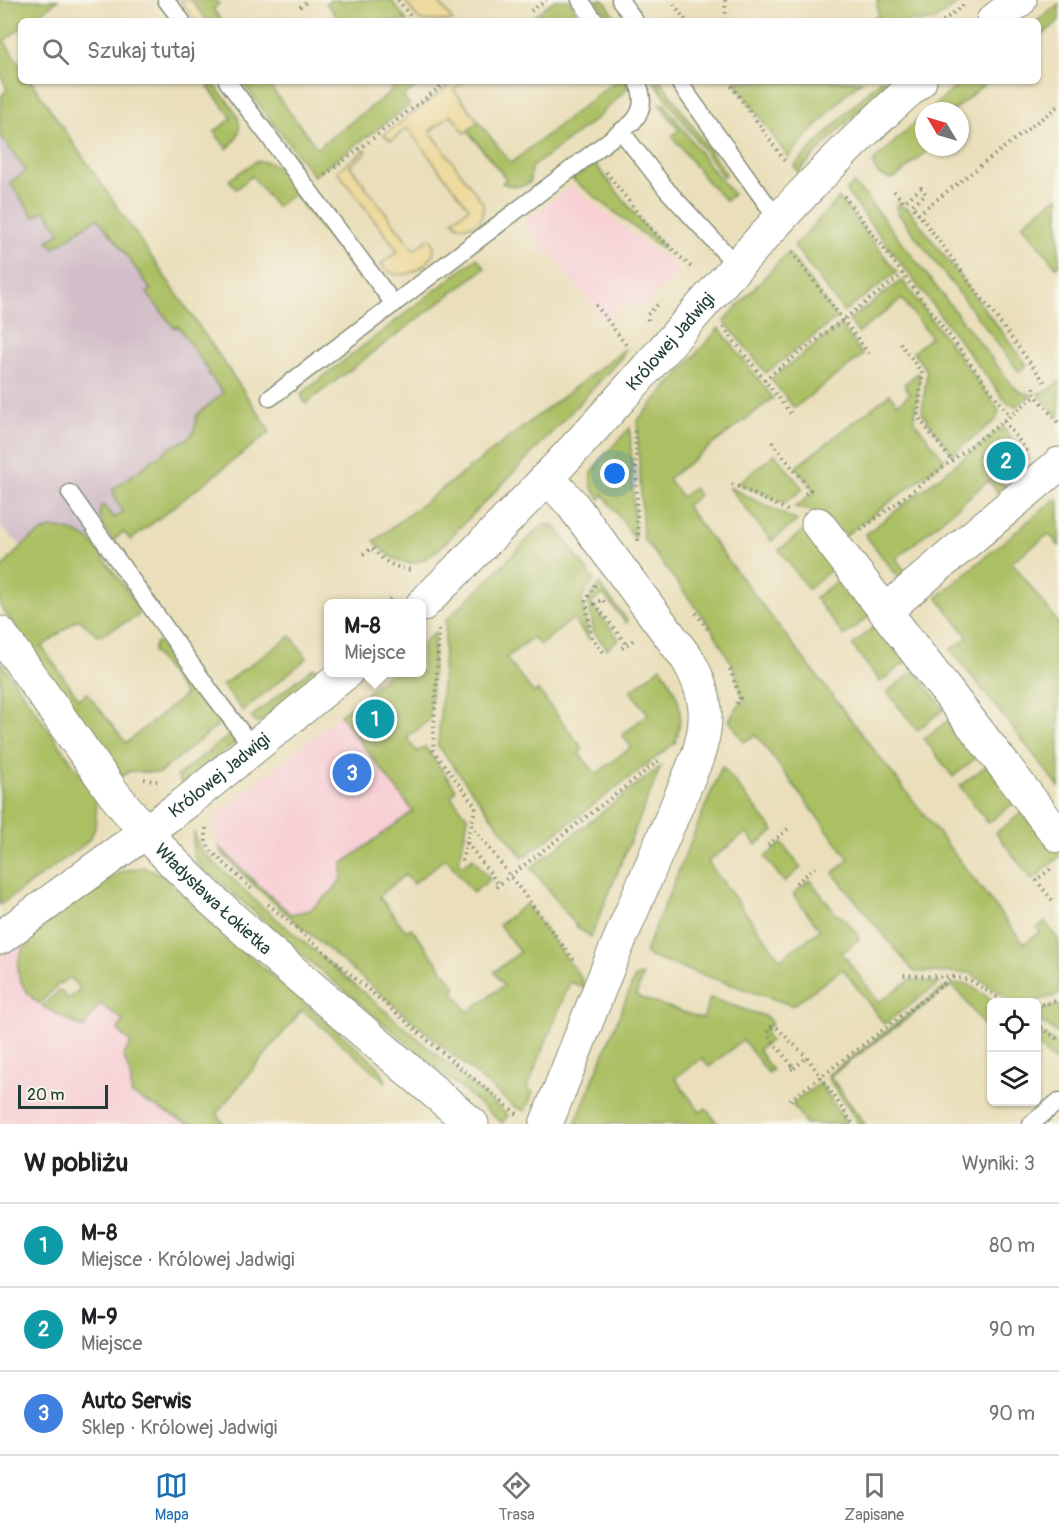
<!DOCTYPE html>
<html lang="pl">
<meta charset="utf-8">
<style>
:root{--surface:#fff;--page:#f2f2f2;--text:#202124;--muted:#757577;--line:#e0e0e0;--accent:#1f6fb2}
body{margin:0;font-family:Pangolin,sans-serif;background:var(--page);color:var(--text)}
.controls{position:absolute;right:18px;bottom:18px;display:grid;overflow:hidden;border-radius:9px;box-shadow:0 2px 4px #0004}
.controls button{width:54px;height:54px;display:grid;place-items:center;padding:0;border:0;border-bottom:2px solid var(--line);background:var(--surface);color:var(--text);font:30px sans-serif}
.compass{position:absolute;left:915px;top:102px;width:54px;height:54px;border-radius:50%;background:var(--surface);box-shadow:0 2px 4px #0004;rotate:308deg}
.scale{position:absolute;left:18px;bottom:15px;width:90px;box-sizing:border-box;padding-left:6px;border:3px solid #1f3d34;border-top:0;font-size:16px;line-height:21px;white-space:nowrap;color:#1f3d34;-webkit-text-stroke:4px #f7f3e8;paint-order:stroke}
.you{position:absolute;left:615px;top:474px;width:21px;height:21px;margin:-15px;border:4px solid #fff;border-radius:50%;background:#1a73e8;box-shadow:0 0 0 9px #1a73e833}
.badge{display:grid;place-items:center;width:39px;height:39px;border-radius:50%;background:var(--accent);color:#fff;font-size:20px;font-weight:700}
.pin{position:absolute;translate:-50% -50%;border:3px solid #fff;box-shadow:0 2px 6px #0006}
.popup{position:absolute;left:324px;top:599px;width:102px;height:78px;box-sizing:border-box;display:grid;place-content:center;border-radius:9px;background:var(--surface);filter:drop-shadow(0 2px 4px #0005);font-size:20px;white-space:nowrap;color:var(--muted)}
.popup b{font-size:22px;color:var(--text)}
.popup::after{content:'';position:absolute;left:50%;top:100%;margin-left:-12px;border:12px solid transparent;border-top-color:var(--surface)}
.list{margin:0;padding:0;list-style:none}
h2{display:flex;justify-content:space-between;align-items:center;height:78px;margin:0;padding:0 24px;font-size:26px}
h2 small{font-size:20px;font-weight:400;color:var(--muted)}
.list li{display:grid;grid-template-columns:39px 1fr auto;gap:18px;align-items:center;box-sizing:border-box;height:84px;padding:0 24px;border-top:2px solid var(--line)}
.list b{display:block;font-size:22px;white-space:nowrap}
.list p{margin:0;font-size:20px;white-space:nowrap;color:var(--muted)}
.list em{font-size:20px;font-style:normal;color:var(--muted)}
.icon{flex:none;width:33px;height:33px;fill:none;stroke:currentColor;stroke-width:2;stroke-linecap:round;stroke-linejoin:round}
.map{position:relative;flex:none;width:1059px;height:1124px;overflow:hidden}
.search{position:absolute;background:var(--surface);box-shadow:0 2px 4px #0004;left:18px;right:18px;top:18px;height:66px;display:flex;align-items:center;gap:15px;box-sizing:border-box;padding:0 21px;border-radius:9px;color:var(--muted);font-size:22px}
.sheet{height:330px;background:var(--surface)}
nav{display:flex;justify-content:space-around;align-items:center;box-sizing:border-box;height:84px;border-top:2px solid var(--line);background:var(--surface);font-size:16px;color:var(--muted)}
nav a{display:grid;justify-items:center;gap:3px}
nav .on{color:var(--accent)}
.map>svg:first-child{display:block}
.built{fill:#f7cfd5}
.industrial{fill:#d2bdc8}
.green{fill:#abbf63;stroke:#657e4c;stroke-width:1.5}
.sand{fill:#eeda9e;stroke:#868c69;stroke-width:1.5}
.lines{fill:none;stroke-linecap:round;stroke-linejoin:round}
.lane-casing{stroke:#848e77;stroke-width:19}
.street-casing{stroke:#848e77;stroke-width:35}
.path{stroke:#848e77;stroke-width:4;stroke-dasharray:1.5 4.5;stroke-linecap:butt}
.lane{stroke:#fff;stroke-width:16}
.street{stroke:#fff;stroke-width:33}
.labels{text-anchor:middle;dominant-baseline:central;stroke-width:6;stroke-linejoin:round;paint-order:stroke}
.street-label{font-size:18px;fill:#1f3d34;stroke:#f7f3e8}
</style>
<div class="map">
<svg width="1059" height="1124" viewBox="0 0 1059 1124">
<rect width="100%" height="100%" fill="#f7f3e8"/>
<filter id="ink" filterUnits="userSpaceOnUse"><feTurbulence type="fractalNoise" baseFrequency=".0167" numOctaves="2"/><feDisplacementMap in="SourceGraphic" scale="12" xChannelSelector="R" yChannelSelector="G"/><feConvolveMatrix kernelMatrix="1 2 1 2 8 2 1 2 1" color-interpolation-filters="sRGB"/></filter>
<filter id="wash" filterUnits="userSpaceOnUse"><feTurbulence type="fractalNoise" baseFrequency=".008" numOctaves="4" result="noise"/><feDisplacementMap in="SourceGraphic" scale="24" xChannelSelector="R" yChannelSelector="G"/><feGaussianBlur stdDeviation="1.35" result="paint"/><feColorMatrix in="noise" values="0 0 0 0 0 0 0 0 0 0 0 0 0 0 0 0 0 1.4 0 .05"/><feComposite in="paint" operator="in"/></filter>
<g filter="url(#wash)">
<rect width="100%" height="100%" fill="#eadfba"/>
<g class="built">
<polygon points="571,186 679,270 643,307 636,304 630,304 614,311 603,320 550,252 546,254 523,223"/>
<polygon points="340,715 413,811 342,864 342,878 333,890 310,910 290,914 257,884 219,846 215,836 213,825 223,810"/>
<polygon points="33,934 27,994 42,1006 51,1012 100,1004 124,1020 131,1043 123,1056 128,1065 131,1076 131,1094 188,1124 0,1124 0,958"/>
</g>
<polygon class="industrial" points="0,135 26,171 10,183 34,217 44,210 60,232 54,248 96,218 119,245 151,290 148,293 174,328 177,326 210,371 208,373 224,393 197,414 194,432 187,439 171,447 113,489 116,500 123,511 90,540 78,533 64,529 28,539 22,546 0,527"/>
<g class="green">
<path d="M0,0H58L30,21H21V28L4,41L21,66V81H31L264,421L270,432L131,540L123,532L113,541C105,529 97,520 101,506H104L114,518L123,512L116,500L113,489L171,447L187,439L194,432L197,415L223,393L208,373L209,371L178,326L174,328L147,293L151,290L119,245L97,218L54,248L48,241L60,232L45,210L34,217L10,183L26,171L0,135V110L2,105L1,96L7,90L0,72Z"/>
<polygon points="191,0 216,0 219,4 213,9 222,21 207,21"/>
<polygon points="330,0 340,0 342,2 345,0 391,0 407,21 340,21 326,3"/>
<polygon points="554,0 569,0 576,11 563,21 538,21 544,16 542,14 536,18 534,16"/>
<polygon points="596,0 604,0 618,21 611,21"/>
<polygon points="877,0 962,0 934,21 873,21 873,17 878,17"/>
<polygon points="1059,4 1059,21 1038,39 1037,21"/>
<polygon points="241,81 266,81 317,148 393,90 387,81 424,81 403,97 410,105 314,176"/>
<path d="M615,81H627V87L624,92L596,119L531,168L530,183C520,188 513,187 502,183L506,179L467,130L478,121L511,163Z"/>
<polygon points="654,81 661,81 726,174 723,177"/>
<polygon points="734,81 862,81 846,94 788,157"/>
<polygon points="880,81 891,81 848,121 798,172 794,166 855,104"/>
<polygon points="963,81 988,81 953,111 928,111"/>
<path d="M213,83C230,106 255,124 227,149L214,132L232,118L208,87Z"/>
<polygon points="659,104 665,104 711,168 733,194 726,201 705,179 672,136 679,130"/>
<path d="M924,114V147H942C942,151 939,152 936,153L930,149L895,178L890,179L879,175L874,167L873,162Z"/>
<polygon points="256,161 268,162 276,166 362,278 360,279 294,194 276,207 252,176 236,189 229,180"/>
<polygon points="595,164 646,228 664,247 662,249 572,179"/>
<polygon points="853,184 865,195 1013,386 1021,392 1032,395 1016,406 1009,404 1003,398 846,191"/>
<polygon points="1059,196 1059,264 1056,267 1022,224"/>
<polygon points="839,198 897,272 844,312 794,246"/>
<polygon points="899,202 904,209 907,207 1027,365 1019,372 897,212 896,206"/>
<polygon points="788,252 837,318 766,373 724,321"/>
<polygon points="477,258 485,268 305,404 301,394"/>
<polygon points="902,280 997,407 999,412 996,420 952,454 922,413 927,371 913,352 931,337 902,299 858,333 849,320"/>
<polygon points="841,325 863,355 794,408 771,379"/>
<polygon points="719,328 773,398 668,479 682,497 694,488 699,495 686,506 1024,944 1040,932 1037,928 1045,922 1059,941 1059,995 1031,1002 1013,1002 970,973 914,972 833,873 849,859 756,735 744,742 729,720 743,699 734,668 710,626 643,538 637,421"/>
<path d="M625,349L622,357C570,413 518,470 463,524C450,537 435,557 417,562C400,567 385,553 374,541Z"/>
<polygon points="918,373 920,376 914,421 945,460 841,539 822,514 795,507 815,492 796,467 890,394 897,404 910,394 904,384"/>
<polygon points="1059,381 1059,419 1038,393 1047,391"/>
<polygon points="1003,427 1012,440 1007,445 1005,441 983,459 1010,492 1003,498 988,481 896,559 910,577 903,583 865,535"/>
<path d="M630,428L635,539L603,494L600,499C595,493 589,486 591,477C593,464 620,439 630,428Z"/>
<polygon points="775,454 803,489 784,503 738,483"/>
<polygon points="729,487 797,521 771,541"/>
<polygon points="1055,499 1059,500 1059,546 1049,534 1012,562 1059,624 1059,787 951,650 968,637 937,597"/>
<path d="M545,524L554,526L558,530L594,580L582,598L589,640L573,619L540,645L533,637L506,658L534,693L538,690L583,749L579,753L596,774L631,747L622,735L648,714L630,691L661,667C679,696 686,709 675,743L523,858L438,746L446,620L486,582L534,533Z"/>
<path d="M52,528C73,529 92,536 102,556L139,607L138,616L99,636L78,619L42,647L79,699L87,693L126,743L185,695L153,651L156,642L165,643L221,719L222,722L160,773L130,771L122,776L0,606V570C17,551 26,537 52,528Z"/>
<polygon points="807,528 836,566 808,589 779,550"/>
<polygon points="843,576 872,614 844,636 815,598"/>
<polygon points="599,584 628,621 626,623 603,594 591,604 619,639 607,649 594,632 588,601"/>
<polygon points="879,623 908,660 880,682 852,645"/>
<polygon points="435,632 430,719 407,738 417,752 425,747 456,789 451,796 468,818 459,862 462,866 473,858 490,879 473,893 446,858 413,884 405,875 379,896 406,931 411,928 456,987 452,990 468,1012 504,985 494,972 520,952 499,925 526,904 579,975 587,989 570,982 527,1089 533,1092 525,1111 512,1105 290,917 255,886 223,854 219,846 257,884 291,914 310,910 333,890 342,878 342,864 413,811 340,715 362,697 370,707 359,717 372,735 392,721 378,702 375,704 367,693 390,673 422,672 422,644"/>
<polygon points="291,636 307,658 243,711 222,685"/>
<path d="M0,661L95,795C96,807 98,826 91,837C89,840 86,842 84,845L0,905Z"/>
<polygon points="314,667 321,674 257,724 251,717"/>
<polygon points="915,671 944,709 917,730 887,692"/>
<polygon points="951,718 979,755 953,777 924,739"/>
<polygon points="231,734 237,741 183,785 177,776"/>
<polygon points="987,765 1015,802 988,823 960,786"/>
<polygon points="661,766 591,937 578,928 531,868"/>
<path d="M722,766L774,831L756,845L746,833L708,862L780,959L820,930L793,894L810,880L837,915C847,917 852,928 858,936L859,939L857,941L842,953L879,1002L910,980L940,983L884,1024L843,969L793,1005H791L650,957L645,952Z"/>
<polygon points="1023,812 1059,853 1059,857 1032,880 996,833"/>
<path d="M194,833L200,849L259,904L508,1115L502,1123L295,949L212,874L209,877C194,861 190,855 194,833Z"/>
<polygon points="782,843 801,868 784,882 765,857"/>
<path d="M142,867L152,870L162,876L234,943L377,1065L382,1072L386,1082L302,1010L217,1113L224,1124H188L131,1094C132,1080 130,1069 123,1056L131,1043L118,1030L123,1020L100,1004L83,1028L42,1006L60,990L68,999L80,989L70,977L57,986L39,1004C13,982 11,961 33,934L112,877L123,871Z"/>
<path d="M643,975L636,996L703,1019L710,998L767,1017L772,1024C764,1028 764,1034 770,1041L758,1050L772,1070L768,1073L743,1040L709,1067L702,1058L675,1078L700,1112L706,1108L718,1124H575L635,977Z"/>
<polygon points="955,984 968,984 995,1002 992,1002 991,1035 959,992 951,986 830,1076 865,1124 859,1124 828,1078 829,1077 828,1075 948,985 952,986"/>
<polygon points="1059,1005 1059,1034 1037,1019 1036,1011"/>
<polygon points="1037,1030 1059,1046 1059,1065 1037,1045"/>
<polygon points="820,1083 847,1124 806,1124 792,1104"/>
</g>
<g class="sand">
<polygon points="180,0 191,0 207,21 196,21"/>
<polygon points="404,0 437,0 453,21 420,21"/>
<path d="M455,81H464L454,90L478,121L465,133L451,115L430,131L483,203C484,216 480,226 465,226C459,227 457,226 453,220L469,208L407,128L392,140L388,138L384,135Z"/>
<path d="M365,150L367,152L350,166L414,250L430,238C448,260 397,291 381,264L398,251L337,171Z"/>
</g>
</g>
<g filter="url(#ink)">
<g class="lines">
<g class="lane-casing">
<g id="lane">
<polyline points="166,0 182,21"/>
<polyline points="580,0 595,21"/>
<polyline points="620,0 635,21"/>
<polyline points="227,81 394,304"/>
<polyline points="678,81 779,221"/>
<polyline points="621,131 667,190 737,266"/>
<path d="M270,398L633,122C644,109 644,97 637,81"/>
<polyline points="70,493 211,692 254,749"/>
<polyline points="1031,1124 1059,1101"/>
</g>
</g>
<g class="street-casing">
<g id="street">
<polyline points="993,21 1020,0"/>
<polyline points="818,524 1053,829 1059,836"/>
<path id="s1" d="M422,605C489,539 554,472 617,402C715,293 808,177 920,81"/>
<polyline points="885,611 1059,464"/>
<path id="s2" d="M0,633L114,794L146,833L174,863L211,899L263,946L472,1124"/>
<path id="s3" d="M0,938L184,804L347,672"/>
<path d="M546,1124L609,965L697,758C710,720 708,695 688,660L571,503L547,477"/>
</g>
</g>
<g class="path">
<polyline points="398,0 414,21"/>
<polyline points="725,0 726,21"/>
<polyline points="674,4 686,21"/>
<polyline points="300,7 309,0"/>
<polyline points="531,11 546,0"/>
<polyline points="943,21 966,3"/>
<polyline points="728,81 787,164"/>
<polyline points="606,172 648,226 691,267"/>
<polyline points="325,175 448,81"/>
<polyline points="894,191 904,202 921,188 926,194 912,205 1046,384"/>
<polyline points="844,196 1010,416"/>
<polyline points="918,214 1059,105"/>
<polyline points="792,252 869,354"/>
<polyline points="596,305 626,345"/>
<polyline points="648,320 647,315 659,303"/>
<polyline points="723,327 791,414"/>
<polyline points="900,343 922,373 918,417 952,461"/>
<polyline points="764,380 903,274"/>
<polyline points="1034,387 1034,393 1036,396 1059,424"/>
<polyline points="1004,421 1027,451"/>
<polyline points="635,431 638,541"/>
<polyline points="772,442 810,490 805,494"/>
<polyline points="732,484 791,512"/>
<polyline points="861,530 1036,396"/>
<path d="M363,554L372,548C383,561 395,569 413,570"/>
<polyline points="595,585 586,601 592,638 603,652"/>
<polyline points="604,602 602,599 595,604 627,645"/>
<polyline points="385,604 392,598"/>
<polyline points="696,613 709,631"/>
<polyline points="439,630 433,750 476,807 471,824 576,963"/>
<polyline points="622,648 635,639"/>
<polyline points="730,669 740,698 736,704"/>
<polyline points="144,779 153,781 160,781"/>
<polyline points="206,828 206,842 210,850 254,891"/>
<polyline points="467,843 499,885"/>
<polyline points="768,845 788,829"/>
<polyline points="462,861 471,825"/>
<polyline points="796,883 817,866"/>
<polyline points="496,887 661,759"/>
<polyline points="1052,900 1036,880 1053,867"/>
<polyline points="268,904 451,1060 517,1114"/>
<polyline points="953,977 970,980 1005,1002"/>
<polyline points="1036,1006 1059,1000"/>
<polyline points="1036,1024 1059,1040"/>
<polyline points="794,1068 807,1057"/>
<polyline points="791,1069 794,1068 768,1035 768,1032 771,1027 777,1028 807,1057 853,1124"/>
<polyline points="790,1100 953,977 903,975"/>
</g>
<use href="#lane" class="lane"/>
<use href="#street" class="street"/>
</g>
</g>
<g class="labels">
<g class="street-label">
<text stroke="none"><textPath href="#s1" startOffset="362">Królowej Jadwigi</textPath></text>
<text stroke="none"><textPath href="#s3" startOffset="273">Królowej Jadwigi</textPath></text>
<text stroke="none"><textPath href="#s2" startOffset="342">Władysława Łokietka</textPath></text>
</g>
</g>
</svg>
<div class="controls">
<button><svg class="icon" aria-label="locate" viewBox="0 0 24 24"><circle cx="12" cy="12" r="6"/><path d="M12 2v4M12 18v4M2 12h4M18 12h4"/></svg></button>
<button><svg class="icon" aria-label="layers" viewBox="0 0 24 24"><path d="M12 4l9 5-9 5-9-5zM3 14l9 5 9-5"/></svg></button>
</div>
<svg class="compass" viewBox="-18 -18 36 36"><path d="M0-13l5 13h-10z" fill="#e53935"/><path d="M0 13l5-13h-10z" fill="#757577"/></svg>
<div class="scale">20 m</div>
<div class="you"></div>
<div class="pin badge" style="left:375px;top:719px;background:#0f9aa8">1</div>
<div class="popup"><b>M-8</b>Miejsce</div>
<div class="pin badge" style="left:1006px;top:461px;background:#0f9aa8">2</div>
<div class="pin badge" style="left:352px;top:773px;background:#3f7fe0">3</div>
<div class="search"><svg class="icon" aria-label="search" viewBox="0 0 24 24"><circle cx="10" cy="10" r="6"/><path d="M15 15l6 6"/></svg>Szukaj tutaj</div>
</div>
<section class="sheet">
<h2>W pobliżu<small>Wyniki: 3</small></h2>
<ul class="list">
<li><span class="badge" style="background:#0f9aa8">1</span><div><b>M-8</b><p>Miejsce · Królowej Jadwigi</p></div><em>80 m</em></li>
<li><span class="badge" style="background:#0f9aa8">2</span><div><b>M-9</b><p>Miejsce</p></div><em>90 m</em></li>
<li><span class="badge" style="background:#3f7fe0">3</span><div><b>Auto Serwis</b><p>Sklep · Królowej Jadwigi</p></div><em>90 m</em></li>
</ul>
</section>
<nav>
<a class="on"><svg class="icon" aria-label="map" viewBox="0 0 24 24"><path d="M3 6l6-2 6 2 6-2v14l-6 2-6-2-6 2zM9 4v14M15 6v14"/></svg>Mapa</a>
<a><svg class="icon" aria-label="directions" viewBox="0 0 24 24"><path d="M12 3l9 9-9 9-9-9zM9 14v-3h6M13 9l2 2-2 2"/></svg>Trasa</a>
<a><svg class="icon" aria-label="saved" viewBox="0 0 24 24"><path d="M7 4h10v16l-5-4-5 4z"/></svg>Zapisane</a>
</nav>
